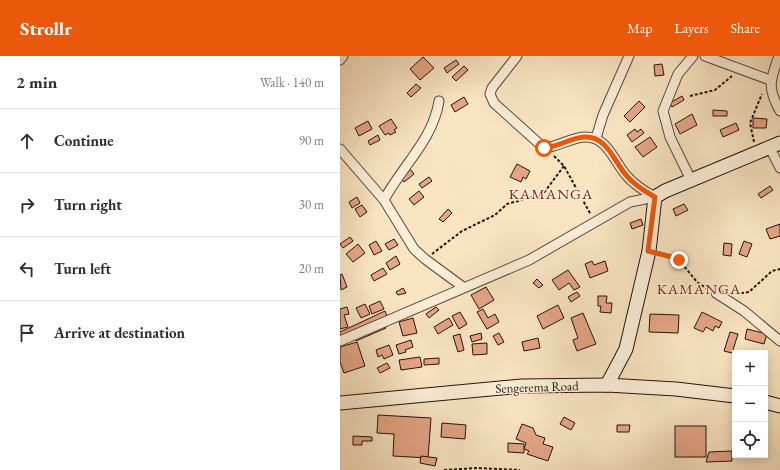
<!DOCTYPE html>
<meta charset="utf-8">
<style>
:root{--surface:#fff;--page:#f7f7f7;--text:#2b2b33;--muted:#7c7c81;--line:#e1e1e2;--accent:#ea580c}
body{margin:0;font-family:"EB Garamond",serif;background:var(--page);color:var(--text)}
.controls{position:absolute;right:12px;bottom:12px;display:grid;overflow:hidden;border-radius:0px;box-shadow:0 2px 10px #0003}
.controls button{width:36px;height:36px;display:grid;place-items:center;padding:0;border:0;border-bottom:1px solid var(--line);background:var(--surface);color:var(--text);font:20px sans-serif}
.stop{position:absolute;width:12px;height:12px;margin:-9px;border:3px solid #ea580c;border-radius:50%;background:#fff}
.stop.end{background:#ea580c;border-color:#fff;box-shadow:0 1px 4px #0008}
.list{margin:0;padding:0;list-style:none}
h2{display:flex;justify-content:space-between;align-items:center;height:52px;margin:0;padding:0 16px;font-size:17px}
h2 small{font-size:13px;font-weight:400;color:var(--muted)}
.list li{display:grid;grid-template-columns:26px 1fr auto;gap:12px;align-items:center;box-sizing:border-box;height:64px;padding:0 16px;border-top:1px solid var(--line)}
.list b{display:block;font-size:15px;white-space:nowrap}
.list em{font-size:13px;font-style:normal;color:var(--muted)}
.icon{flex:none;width:22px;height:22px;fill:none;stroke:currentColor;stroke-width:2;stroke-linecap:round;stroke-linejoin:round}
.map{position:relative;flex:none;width:440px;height:414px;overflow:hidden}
header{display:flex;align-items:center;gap:24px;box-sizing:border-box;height:56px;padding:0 20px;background:var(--accent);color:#fff}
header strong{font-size:19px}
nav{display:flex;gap:22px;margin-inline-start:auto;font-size:14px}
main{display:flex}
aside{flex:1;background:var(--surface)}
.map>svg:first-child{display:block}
.building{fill:#e6a687;stroke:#23120a}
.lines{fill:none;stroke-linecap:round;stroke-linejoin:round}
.street-casing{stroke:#594738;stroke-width:11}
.secondary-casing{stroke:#23120a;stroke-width:15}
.path{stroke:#23120a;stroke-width:2;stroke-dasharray:3 2;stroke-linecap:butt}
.street{stroke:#fceed8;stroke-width:9}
.secondary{stroke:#fceed8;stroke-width:13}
.route{stroke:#ea580c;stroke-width:5}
.labels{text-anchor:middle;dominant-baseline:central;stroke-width:3;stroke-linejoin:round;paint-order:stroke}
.street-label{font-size:13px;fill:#23120a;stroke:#fceed8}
.quarter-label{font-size:15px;letter-spacing:1px;fill:#7a1f14;stroke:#fceed8}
</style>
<header>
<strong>Strollr</strong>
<nav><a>Map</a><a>Layers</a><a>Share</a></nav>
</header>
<main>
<aside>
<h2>2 min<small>Walk · 140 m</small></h2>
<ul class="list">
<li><svg class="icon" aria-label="ahead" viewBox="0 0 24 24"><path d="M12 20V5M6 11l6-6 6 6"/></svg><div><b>Continue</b></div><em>90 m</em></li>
<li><svg class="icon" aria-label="right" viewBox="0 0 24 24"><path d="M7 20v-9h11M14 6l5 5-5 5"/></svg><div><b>Turn right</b></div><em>30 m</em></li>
<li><svg class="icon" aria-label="left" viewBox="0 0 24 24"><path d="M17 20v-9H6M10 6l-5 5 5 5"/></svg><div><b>Turn left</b></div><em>20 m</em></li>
<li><svg class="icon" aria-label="arrive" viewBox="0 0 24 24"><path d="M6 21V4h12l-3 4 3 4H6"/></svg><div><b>Arrive at destination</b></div></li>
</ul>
</aside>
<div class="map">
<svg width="440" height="414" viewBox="0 0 440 414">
<rect width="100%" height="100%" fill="#fae5c3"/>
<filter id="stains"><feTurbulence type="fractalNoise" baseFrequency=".005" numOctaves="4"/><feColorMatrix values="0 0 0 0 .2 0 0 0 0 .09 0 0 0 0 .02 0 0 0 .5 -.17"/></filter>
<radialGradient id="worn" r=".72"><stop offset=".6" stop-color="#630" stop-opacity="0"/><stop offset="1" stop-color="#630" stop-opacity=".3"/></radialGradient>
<g class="building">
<polygon points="83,1 94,12 80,24 70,13"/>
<polygon points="116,4 119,8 107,17 104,12"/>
<polygon points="322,8 324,19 315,20 314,9"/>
<polygon points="124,10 128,14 116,25 112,21"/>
<polygon points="76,28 81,32 71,41 67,37"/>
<polygon points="342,40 344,44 332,51 330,47"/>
<polygon points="124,41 128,48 115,56 111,49"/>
<polygon points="299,45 305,51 290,66 284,60"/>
<polygon points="373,54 387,55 387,60 373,60"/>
<polygon points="352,58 357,69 340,78 335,68"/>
<polygon points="413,62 427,63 426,72 413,72"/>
<polygon points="51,63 57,72 54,74 56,76 50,79 49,77 45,79 39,70"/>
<polygon points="28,65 32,73 19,80 15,72"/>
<polygon points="396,67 399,74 383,81 380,74"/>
<polygon points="295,73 297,76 301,73 304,77 292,86 287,79"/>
<polygon points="38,79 40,84 30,89 28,85"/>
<polygon points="310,81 317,91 303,101 295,91"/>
<polygon points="177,108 190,115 186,123 183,121 181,126 170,121"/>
<polygon points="70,113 74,118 64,126 60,121"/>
<polygon points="89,121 92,125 82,132 79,128"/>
<polygon points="430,130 433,134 421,142 418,138"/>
<polygon points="79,135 84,141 74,149 69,143"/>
<polygon points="17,141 20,147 12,152 9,146"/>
<polygon points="344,148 348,154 336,160 333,153"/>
<polygon points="22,149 27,156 20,161 15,153"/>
<polygon points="108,153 112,157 103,166 99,163"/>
<polygon points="301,163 303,169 292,173 290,167"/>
<polygon points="440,168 440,180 430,183 426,173"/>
<polygon points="10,181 13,185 3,192 0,188"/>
<polygon points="54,183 58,189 49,194 45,188"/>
<polygon points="36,185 42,195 34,199 29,189"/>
<polygon points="404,185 412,188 407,201 399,198"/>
<polygon points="384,187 392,188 391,200 383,199"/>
<polygon points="18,188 25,197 13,206 6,198"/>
<polygon points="56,200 60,208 50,214 46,207"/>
<polygon points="252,205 254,209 265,205 268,215 250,222 245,208"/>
<polygon points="43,212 47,218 34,225 31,219"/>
<polygon points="228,214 240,231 234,234 229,227 219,234 212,224"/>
<polygon points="2,218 7,231 1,234 0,219"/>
<polygon points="197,223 203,229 199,232 193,227"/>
<polygon points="146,231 154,244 139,253 131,239"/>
<polygon points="63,232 66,237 58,239 56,236"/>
<polygon points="237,236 240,240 231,246 228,241"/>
<polygon points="258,240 267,240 266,247 272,247 271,257 260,256 261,250 258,250"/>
<polygon points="40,245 44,253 32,258 29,250"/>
<polygon points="25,248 30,258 21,262 16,252"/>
<polygon points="218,249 224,262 203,273 197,260"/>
<polygon points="7,251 9,258 4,259 8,271 0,273 0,253"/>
<polygon points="96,251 99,254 89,262 86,258"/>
<polygon points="143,253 148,262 155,258 159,266 147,273 137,256"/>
<polygon points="45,255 47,260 0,282 0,276"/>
<polygon points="120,256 127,268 119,273 112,260"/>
<polygon points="362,256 382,266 379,272 375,270 373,275 366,271 363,276 354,272"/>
<polygon points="243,257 256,288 237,295 233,284 238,282 231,262"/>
<polygon points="310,258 339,259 338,277 309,276"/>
<polygon points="73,262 77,277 63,280 59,266"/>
<polygon points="109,262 113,269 98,278 94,271"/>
<polygon points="44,268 46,272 16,285 15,280"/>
<polygon points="407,273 427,278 424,288 405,283"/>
<polygon points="390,276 398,278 392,297 384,295"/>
<polygon points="141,277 142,283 132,286 130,280"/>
<polygon points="159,277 164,286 158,289 153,280"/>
<polygon points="120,278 124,294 118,296 113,280"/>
<polygon points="198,282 200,292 184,295 182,286"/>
<polygon points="71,284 73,291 65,294 66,296 59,298 56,289"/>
<polygon points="17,286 25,310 4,317 0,306 0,291"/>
<polygon points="147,287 147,298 133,299 132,288"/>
<polygon points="49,289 53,299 44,303 42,299 38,301 36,294"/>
<polygon points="80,301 82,311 61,314 59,304"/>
<polygon points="99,302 99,308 84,309 84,303"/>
<polygon points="47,307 50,312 40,317 37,312"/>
<polygon points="38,359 91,362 88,402 53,400 54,378 37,377"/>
<polygon points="224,361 235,367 231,374 220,368"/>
<polygon points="102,367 126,369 125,383 101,381"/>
<polygon points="182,368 193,372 196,379 205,382 203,388 213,391 208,405 187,398 189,395 184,393 186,387 176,383"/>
<polygon points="277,369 290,369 289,376 277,376"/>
<rect x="335" y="370" width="31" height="31"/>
<polygon points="13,380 32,381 32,385 22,385 22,389 13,389"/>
<polygon points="168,387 184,388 184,397 168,396"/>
<polygon points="392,395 392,405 366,406 369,396"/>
<polygon points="81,400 97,402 95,410 80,407"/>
</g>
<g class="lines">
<g class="street-casing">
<g id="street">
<path d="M177,0L152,32L150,38L154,47L204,92C219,91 231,81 246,81C267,81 274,105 286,119C294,129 304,135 315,141"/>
<polyline points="365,0 430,24"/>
<path d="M439,0C430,24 427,32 440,55"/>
<polyline points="0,4 3,0"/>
<polyline points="256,82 263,59 289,0"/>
<polyline points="430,92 440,112"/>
<polyline points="0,93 44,144 74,193 85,203 123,231"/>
<polyline points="351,124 330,81 323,55 338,18 353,0"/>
<path d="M44,144C62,110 93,84 99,45"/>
<polyline points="376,237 404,255 440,285"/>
<polyline points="0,285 189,204 290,146 315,141"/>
</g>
</g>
<g class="secondary-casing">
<g id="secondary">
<polyline points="267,329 286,293 309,195 315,141 325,135 440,87"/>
<polyline points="425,346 440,350"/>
<polyline points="0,347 182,330 267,329 336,333 395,340"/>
</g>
</g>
<g class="path">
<polyline points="350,40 375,34 392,20"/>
<polyline points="414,86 410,67 422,38"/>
<polyline points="214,100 224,110 251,159"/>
<polyline points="319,197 339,204 357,226 369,234"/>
<polyline points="92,198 122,175 155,159 167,148 203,138 224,110"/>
<polyline points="396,238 409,236 432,215 440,213"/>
<polyline points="104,414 138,412 180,414"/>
</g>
<use href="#street" class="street"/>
<use href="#secondary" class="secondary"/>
</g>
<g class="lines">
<path class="route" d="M204,92C219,91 231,81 246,81C267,81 274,105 286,119C294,129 304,135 315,141L308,195L332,201L339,204"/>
</g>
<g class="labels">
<g class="street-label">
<text transform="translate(197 331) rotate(-2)">Sengerema Road</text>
</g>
<g class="quarter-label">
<text x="211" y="137">KAMANGA</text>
<text x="359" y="232">KAMANGA</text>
</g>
</g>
<rect width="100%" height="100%" filter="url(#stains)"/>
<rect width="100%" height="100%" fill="url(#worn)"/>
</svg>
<div class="controls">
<button>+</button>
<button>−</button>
<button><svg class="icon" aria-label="locate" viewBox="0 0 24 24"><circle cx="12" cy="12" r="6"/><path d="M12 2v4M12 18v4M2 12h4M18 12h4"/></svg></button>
</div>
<div class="stop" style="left:204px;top:92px"></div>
<div class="stop end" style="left:339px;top:204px"></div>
</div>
</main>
